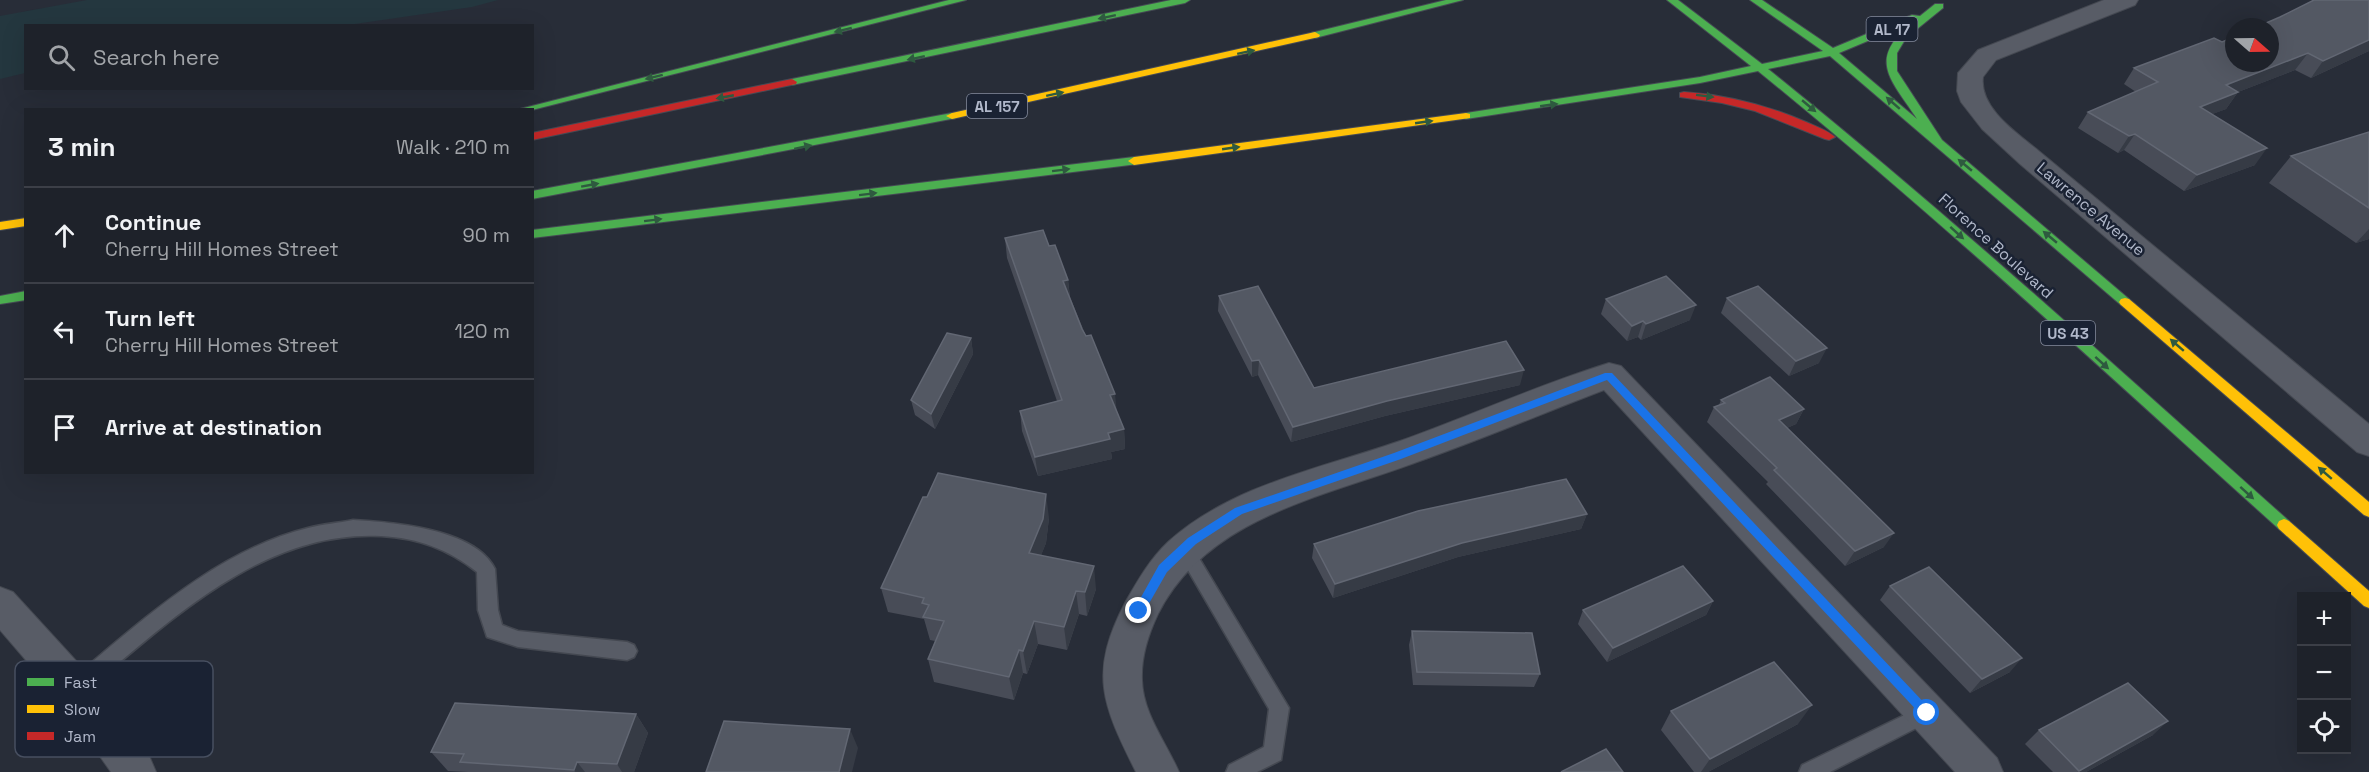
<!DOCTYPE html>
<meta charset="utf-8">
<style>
:root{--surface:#1e222a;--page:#2b2f36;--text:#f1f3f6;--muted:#a1a4a8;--line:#3c3f47}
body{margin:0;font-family:"Space Grotesk",sans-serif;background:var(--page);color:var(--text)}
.controls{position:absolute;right:18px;bottom:18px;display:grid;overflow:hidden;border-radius:0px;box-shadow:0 6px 24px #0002}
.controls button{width:54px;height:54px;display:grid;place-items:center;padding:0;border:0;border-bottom:2px solid var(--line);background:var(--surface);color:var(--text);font:30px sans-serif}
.compass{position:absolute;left:2225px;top:18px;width:54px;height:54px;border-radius:50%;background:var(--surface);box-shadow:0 6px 24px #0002;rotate:110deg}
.stop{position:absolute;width:18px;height:18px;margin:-14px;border:4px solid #1a73e8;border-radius:50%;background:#fff}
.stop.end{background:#1a73e8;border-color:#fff;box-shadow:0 2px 6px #0008}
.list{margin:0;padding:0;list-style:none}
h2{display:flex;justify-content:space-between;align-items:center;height:78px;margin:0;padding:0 24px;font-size:26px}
h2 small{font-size:20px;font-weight:400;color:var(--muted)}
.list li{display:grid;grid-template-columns:39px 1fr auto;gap:18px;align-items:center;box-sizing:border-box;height:96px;padding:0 24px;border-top:2px solid var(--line)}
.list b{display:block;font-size:22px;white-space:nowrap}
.list p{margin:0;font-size:20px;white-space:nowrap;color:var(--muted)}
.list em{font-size:20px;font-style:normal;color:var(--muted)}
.icon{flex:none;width:33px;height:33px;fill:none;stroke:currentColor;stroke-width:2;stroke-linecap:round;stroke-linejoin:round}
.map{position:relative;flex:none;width:2369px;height:772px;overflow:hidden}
.search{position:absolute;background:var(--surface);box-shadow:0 6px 24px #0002;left:24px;top:24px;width:510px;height:66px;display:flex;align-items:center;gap:15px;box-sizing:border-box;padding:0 21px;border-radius:0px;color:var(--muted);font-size:22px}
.panel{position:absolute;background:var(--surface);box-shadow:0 6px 24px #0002;left:24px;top:108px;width:510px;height:366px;border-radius:0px}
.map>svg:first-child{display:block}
.green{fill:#24373f}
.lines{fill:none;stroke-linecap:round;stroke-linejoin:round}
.lane-casing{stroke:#444851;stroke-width:3}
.street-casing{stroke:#444851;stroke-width:2}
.fast-casing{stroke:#454a54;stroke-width:2}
.slow-casing{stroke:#454a54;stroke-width:2}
.jam-casing{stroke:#454a54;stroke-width:2}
.lane{fill:#585c66;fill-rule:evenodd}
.street{fill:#585c66;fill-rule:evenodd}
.fast{fill:#4caf50;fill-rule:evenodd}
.slow{fill:#ffc107;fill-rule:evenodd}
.jam{fill:#c62828;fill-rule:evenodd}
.wall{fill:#484c57}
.shaded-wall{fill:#363b45}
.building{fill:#535863;stroke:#626773;stroke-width:1.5}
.oneway{fill:#2e5a3f}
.route{fill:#1a73e8}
.labels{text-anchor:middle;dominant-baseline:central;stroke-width:5;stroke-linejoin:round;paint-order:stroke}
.shield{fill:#1a2233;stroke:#848b9d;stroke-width:1.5}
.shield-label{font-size:15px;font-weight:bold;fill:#b1b8ca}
.street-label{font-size:16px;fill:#b1b8ca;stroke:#1a2233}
.key{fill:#1a2233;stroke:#474f60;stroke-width:1.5}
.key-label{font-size:16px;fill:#b1b8ca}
</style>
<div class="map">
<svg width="2369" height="772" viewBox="0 0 2369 772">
<rect width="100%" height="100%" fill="#282d38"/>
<polygon class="green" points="87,0 498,0 472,7 341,26 26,26 25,73 0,79 0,16"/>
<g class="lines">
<g class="lane-casing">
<g id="lane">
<path d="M353,520C392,522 476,529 495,569L498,610L502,625L518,631L627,642L634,645L637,651L634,657L627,660L518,647L487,637L478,610L477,572C448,549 418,538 381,536C261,530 168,623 82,694L75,697L68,694L65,688L68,682C140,623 215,551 308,528C323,524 339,523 353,520Z"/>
<polygon points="1184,540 1190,543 1289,708 1281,760 1257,772 1226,772 1229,765 1264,747 1269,709 1178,553 1175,548 1178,543"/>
<polygon points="1927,704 1934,707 1937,713 1934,719 1830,772 1799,772 1802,765"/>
</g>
</g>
<g class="street-casing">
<g id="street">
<path d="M2104,0H2138L2135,5L1996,60L1983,77C1979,109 2019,134 2040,152L2369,424V456L2357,452L2020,164L1982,129L1961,102L1957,91L1958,73L1978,50Z"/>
<path d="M1609,363L1621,366L1997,758L2003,772H1955L1604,390C1541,414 1480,440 1417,462C1323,497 1207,517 1158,614C1148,635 1141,657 1142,680C1143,714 1166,742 1179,772H1136C1102,704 1088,673 1126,601C1138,580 1150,559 1168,542C1231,485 1322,468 1400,441C1470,416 1538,385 1609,363Z"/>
<polygon points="0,587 13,592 89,675 150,758 156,772 111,772 61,701 0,630"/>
</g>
</g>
<g class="fast-casing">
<g id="fast">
<polygon points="949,0 966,0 532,110 516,110"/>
<polygon points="1171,0 1190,0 1185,3 792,85 787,82 792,79"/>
<polygon points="1446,0 1463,0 1315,38 1310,35 1311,33"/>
<path d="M1667,0H1678L1762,64L1823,51L1750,0H1762L1833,48L1912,15L1920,16L1935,4H1943V8L1906,38L1897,53V71L1942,140L2129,299L2131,302L2129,305H2121L1830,56L1768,69C1948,213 2117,368 2289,521L2291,525L2289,529L2284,531L2279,529C2107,374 1938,217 1758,71L1700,83L1466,119L1460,116L1466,113L1700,77L1751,66ZM1913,22C1866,60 1891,79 1917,119L1839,53Z"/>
<polygon points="952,113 956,114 956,118 532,199 532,191"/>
<polygon points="1134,157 1138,158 1138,164 532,238 532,230"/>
<polygon points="26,291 26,300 0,304 0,296"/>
</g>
</g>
<g class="slow-casing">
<g id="slow">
<polygon points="1315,32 1320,35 1319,37 952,119 946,116 952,113"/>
<polygon points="1466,113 1470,114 1470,118 1134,165 1128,161 1134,157"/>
<polygon points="26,218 26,226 0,230 0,222"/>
<polygon points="2125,298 2129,299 2369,502 2369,517 2364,515 2121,305 2119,302 2121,299"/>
<polygon points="2284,519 2289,521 2369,591 2369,608 2364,606 2279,529 2277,525 2279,521"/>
</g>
</g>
<g class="jam-casing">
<g id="jam">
<polygon points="792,79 797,82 796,84 532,140 532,133"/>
<path d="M1684,92C1726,95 1767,105 1806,122C1815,126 1827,130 1835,137L1829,140L1825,139L1755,111L1722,103L1680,97V93Z"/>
</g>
</g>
<use href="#lane" class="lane"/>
<use href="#street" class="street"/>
<use href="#fast" class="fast"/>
<use href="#slow" class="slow"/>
<use href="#jam" class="jam"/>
</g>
<g class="wall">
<polygon points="2222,42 2369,51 2311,78 2295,70 2238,92 2226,109 2212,114 2255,165 2184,191 2124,150 2118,153 2078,128 2088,112 2136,92 2124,84 2134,68"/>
<polygon points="2369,132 2369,239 2356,243 2269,183 2291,156"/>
<polygon points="1005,238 1049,246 1068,280 1070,297 1124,429 1125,449 1111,452 1112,459 1038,476 1022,431 1020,411 1057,401 1007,258"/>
<polygon points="1219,296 1314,388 1520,385 1385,416 1291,442 1258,375 1252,377 1218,311"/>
<polygon points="1727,298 1819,363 1789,376 1721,313"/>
<polygon points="1606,299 1690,320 1641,340 1638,337 1627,341 1601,314"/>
<polygon points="971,338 973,354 935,429 915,415 911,400"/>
<polygon points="1721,400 1804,409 1796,424 1787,428 1884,547 1845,566 1766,484 1768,482 1707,422 1714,407 1719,405"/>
<polygon points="1587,514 1581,529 1458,557 1333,598 1312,558 1314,544"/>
<polygon points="1049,518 1046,543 1041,555 1096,589 1087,616 1079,614 1067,650 1038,644 1027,674 1023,673 1014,700 934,682 928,659 935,641 930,640 924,619 888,612 881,588"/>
<polygon points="1890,586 2010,672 1970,693 1880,600"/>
<polygon points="1713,601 1706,615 1607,662 1578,624 1583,610"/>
<polygon points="1412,631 1540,674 1534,687 1413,685 1409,645"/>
<polygon points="1671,711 1798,724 1708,772 1694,772 1661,730"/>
<polygon points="636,714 648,733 634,772 468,772 448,771 431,752"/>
<polygon points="2039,730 2153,735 2086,772 2053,772 2025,744"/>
</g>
<g class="shaded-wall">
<polygon points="2369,40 2369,51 2311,78 2323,61"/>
<polygon points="2308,53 2295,70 2238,92 2226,109 2189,123 2200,107 2226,85"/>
<polygon points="2135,134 2124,150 2118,153 2129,136"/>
<polygon points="2267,148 2255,165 2184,191 2197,175"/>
<polygon points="2369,229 2369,239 2356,243"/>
<polygon points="1068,280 1070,300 1063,281"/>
<polygon points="1696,305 1690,320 1641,340 1646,324"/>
<polygon points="1643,321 1638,337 1627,341 1632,326"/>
<polygon points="971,338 973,354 935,429 931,414"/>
<polygon points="1827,348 1819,363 1789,376 1796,361"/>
<polygon points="1259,360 1258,375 1252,377 1252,361"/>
<polygon points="1524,370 1520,385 1385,416 1291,442 1293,427 1387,401"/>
<polygon points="1115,394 1117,414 1110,395"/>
<polygon points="1804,409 1796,424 1771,435 1779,420"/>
<polygon points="1124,429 1125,449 1111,452 1112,459 1038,476 1035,457"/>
<polygon points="1046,494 1049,518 1046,543 1033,576 1029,553"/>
<polygon points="1587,514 1581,529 1458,557 1333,598 1335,584 1462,543"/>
<polygon points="1894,533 1884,547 1845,566 1855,551"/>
<polygon points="1094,566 1096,589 1087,616 1085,592"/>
<polygon points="1076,591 1079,614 1067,650 1064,627"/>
<polygon points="1713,601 1706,615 1607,662 1613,648"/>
<polygon points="1034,621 1038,644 1027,674 1023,651"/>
<polygon points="1019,650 1023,673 1014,700 1009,677"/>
<polygon points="2022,658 2010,672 1970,693 1982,679"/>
<polygon points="1812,705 1798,724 1708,772 1701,772 1710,759"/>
<polygon points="636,714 648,733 634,772 622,772 617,764"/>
<polygon points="2168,721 2153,735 2086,772 2078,772"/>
<polygon points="850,729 858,748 852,772 839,772"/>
<polygon points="577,762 585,772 575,772 574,770"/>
</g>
<g class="building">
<polygon points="2314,0 2369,0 2369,40 2323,61 2308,53 2226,85 2238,92 2200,107 2267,148 2197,175 2135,134 2129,136 2088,112 2158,82 2134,68 2214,38 2222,42 2234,37 2234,63 2270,63 2270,27 2257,27 2280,17"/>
<polygon points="2369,132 2369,208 2291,156"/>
<polygon points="1043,230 1049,246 1055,245 1068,280 1063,281 1082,329 1086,336 1091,335 1115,394 1110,395 1124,429 1108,433 1110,439 1035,457 1020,411 1062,400 1005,238"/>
<polygon points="1666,276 1696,305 1646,324 1643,321 1632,326 1606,299"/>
<polygon points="1258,286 1314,388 1506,341 1524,370 1387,401 1293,427 1259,360 1252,361 1219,296"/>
<polygon points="1758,286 1827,348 1796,361 1727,298"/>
<polygon points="947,333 971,338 931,414 911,400"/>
<polygon points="1770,377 1804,409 1779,420 1894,533 1855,551 1774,470 1777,468 1714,407 1725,403 1721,400"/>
<polygon points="938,473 1046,494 1043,519 1029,553 1094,566 1085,592 1076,591 1064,627 1034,621 1023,651 1019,650 1009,677 928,659 944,621 923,617 929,605 922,603 924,598 881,588 923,497 927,497"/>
<polygon points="1566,479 1587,514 1462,543 1335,584 1314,544 1418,511"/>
<polygon points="1683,566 1713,601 1613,648 1583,610"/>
<polygon points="1929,567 2022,658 1982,679 1890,586"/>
<polygon points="1412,631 1532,633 1540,674 1417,672"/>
<polygon points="1774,662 1812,705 1710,759 1671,711"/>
<polygon points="2128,683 2168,721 2079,771 2039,730"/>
<polygon points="455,703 636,714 617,764 577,762 574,770 460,762 464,754 431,752"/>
<polygon points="724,721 850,729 839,772 706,772"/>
<polygon points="1606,749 1623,772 1561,772"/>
</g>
<defs><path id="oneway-solid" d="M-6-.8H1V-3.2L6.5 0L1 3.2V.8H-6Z" transform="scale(1.5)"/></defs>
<g class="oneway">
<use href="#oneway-solid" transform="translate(1107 17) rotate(168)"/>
<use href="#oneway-solid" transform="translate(843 30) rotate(166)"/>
<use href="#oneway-solid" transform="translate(1246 52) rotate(-12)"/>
<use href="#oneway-solid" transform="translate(916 58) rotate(168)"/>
<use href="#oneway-solid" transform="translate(654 77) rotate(166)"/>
<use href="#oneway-solid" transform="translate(1055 94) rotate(-12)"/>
<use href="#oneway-solid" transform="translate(1705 96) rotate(7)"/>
<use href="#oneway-solid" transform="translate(725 97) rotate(169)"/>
<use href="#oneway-solid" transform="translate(1893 103) rotate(-139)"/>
<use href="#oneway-solid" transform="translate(1549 105) rotate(-8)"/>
<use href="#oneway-solid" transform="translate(1809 106) rotate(40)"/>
<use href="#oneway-solid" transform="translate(1424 122) rotate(-8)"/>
<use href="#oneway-solid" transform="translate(803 147) rotate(-12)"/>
<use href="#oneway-solid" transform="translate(1231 148) rotate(-8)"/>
<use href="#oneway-solid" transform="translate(1965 165) rotate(-140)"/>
<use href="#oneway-solid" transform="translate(1061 170) rotate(-7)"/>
<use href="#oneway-solid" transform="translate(590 185) rotate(-10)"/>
<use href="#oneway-solid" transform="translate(868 194) rotate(-7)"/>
<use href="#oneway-solid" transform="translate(653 220) rotate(-7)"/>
<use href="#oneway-solid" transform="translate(1957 233) rotate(42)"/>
<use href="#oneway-solid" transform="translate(2050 237) rotate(-140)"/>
<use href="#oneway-solid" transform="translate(2177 345) rotate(-139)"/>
<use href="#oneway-solid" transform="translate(2102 363) rotate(42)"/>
<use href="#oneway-solid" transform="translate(2325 473) rotate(-139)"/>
<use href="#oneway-solid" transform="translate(2247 493) rotate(42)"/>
</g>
<polygon class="route" points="1605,373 1612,373 1931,710 1931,717 1923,717 1607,380 1401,459 1242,514 1196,544 1167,572 1143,614 1135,614 1135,608 1159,565 1188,538 1235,508 1394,453"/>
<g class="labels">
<g class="shield">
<rect x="1866.5" y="17" width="51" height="24" rx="4.5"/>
<rect x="967" y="94" width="60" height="24" rx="4.5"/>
<rect x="2041" y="321" width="54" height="24" rx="4.5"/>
</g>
<g class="shield-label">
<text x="1892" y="29">AL 17</text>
<text x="997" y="106">AL 157</text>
<text x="2068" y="333">US 43</text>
</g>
<g class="street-label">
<text transform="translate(2091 209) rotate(40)">Lawrence Avenue</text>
<text transform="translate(1996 246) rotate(42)">Florence Boulevard</text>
</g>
</g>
<rect x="15" y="661" width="198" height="96" rx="9" class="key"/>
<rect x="27" y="678" width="27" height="8" fill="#4caf50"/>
<rect x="27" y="705" width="27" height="8" fill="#ffc107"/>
<rect x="27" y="732" width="27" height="8" fill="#c62828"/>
<g class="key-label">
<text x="64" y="688">Fast</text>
<text x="64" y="715">Slow</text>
<text x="64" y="742">Jam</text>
</g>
</svg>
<div class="controls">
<button>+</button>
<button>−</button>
<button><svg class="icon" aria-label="locate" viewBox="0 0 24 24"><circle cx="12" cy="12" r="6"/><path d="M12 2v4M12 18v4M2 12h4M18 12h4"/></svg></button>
</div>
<svg class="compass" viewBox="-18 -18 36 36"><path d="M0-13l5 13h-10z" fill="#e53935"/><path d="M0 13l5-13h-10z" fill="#a1a4a8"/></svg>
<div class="stop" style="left:1927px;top:713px"></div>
<div class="stop end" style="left:1139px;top:611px"></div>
<div class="search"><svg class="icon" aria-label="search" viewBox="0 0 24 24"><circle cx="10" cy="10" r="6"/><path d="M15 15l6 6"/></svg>Search here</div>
<section class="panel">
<h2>3 min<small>Walk · 210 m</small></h2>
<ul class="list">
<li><svg class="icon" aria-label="ahead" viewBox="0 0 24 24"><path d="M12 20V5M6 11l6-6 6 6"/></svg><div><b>Continue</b><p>Cherry Hill Homes Street</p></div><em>90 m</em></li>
<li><svg class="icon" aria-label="left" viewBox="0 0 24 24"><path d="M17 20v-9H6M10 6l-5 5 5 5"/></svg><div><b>Turn left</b><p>Cherry Hill Homes Street</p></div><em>120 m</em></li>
<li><svg class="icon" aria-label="arrive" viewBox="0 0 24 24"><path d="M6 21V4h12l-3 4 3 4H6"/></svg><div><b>Arrive at destination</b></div></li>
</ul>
</section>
</div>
